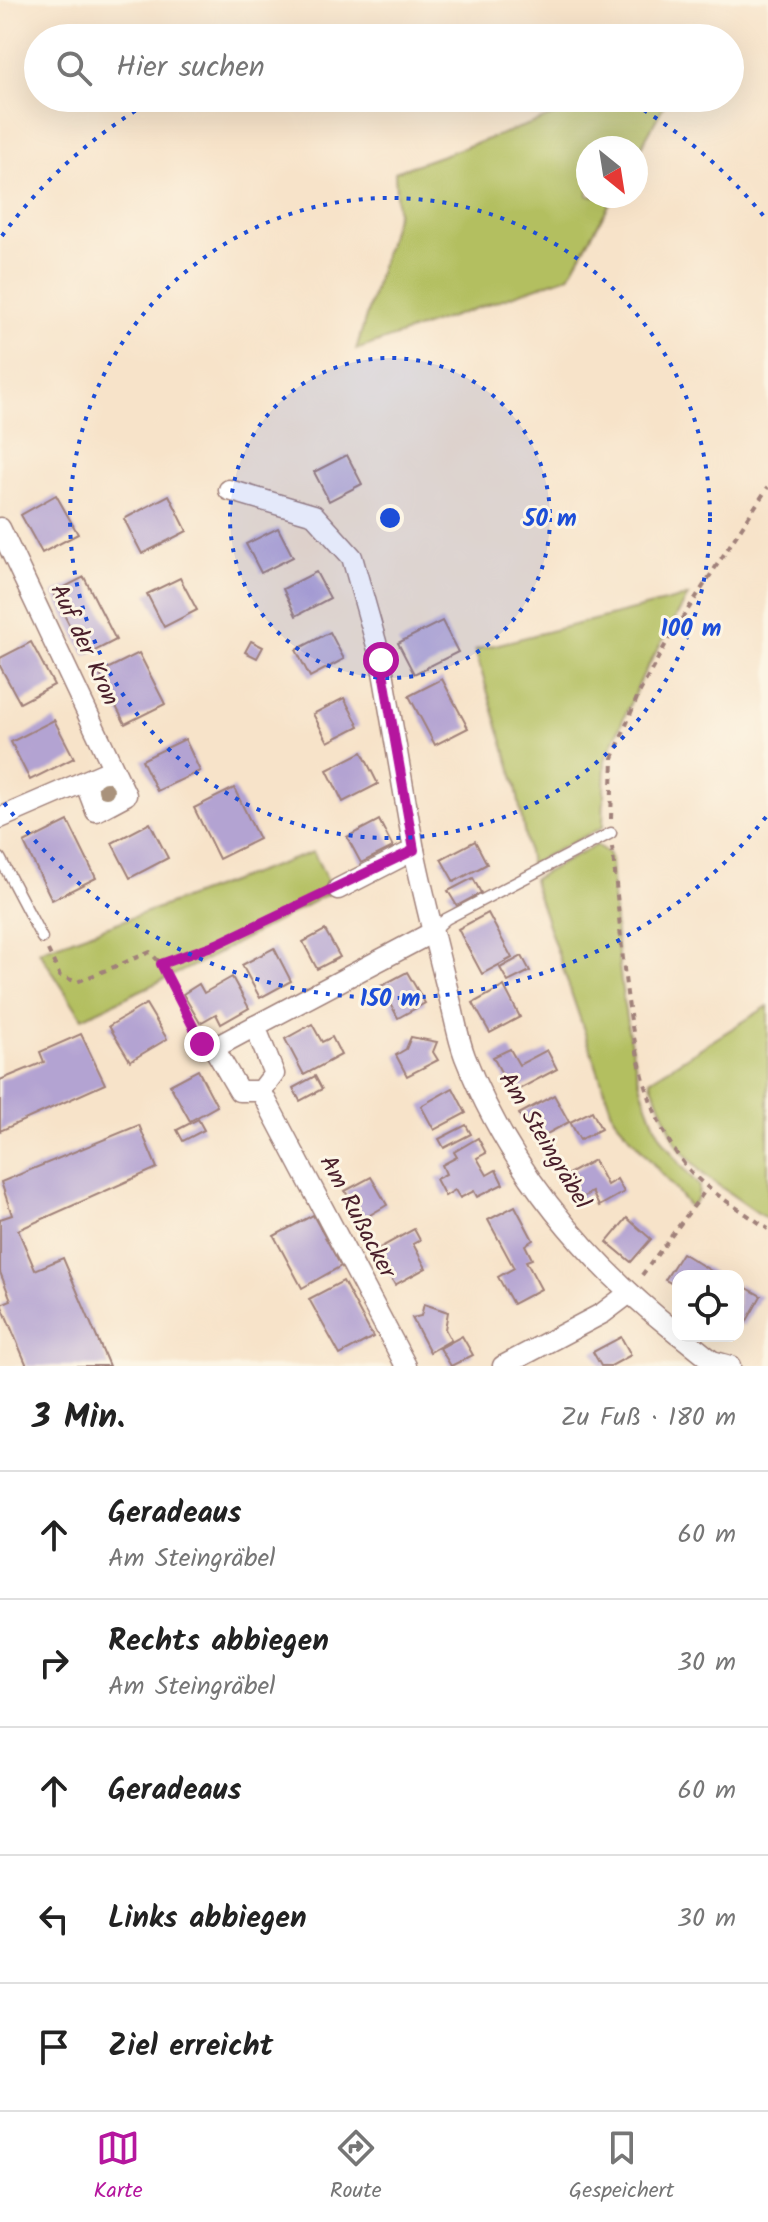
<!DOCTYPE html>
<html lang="de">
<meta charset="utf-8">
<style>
:root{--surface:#fff;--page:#f6f6f6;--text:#222;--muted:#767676;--line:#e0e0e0;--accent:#b5179e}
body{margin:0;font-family:Kalam,sans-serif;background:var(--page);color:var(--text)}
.controls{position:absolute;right:24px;bottom:24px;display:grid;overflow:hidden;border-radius:16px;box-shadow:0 8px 32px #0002}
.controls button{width:72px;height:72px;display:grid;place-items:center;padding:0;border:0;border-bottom:2px solid var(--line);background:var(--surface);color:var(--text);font:40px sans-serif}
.compass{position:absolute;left:576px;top:136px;width:72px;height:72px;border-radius:50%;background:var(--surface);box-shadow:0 8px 32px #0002;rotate:150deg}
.stop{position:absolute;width:24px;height:24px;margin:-18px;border:6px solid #b5179e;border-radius:50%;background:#fff}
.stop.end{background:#b5179e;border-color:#fff;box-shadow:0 2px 8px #0008}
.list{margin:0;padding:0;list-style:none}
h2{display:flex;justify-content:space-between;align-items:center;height:104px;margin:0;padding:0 32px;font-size:34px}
h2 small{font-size:26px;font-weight:400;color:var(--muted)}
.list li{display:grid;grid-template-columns:52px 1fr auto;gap:24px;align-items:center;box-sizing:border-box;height:128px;padding:0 32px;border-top:2px solid var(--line)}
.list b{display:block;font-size:30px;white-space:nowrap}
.list p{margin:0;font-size:26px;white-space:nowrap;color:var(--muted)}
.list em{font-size:26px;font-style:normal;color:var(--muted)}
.icon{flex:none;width:44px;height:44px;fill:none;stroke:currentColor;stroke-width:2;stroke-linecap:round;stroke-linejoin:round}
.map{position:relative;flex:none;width:768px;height:1366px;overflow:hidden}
.search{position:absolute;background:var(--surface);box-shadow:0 8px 32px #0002;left:24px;right:24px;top:24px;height:88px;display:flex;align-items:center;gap:20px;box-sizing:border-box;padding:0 28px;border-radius:44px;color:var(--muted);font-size:30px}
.sheet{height:744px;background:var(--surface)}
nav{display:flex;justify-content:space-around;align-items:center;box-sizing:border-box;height:112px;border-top:2px solid var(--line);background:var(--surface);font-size:22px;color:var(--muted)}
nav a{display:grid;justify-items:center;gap:4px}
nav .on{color:var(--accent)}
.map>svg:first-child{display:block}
.green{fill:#b3bf61;stroke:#7e6f46;stroke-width:2}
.building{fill:#b3a3d2}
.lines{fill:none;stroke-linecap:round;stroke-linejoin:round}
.service-casing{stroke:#a0817a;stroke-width:13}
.minor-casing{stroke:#a0817a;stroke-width:23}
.path{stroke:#a0817a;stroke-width:4;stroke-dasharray:6 6;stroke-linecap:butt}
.service{stroke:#fff;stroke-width:10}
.minor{stroke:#fff;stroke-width:20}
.tree{fill:#a9927b}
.route{stroke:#b5179e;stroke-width:10}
.ring{fill:none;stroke:#1d4ed8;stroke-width:4;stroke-dasharray:4 8}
.labels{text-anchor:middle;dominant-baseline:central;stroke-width:6;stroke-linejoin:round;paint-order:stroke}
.street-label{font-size:24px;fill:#4a1f2b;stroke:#fcf5e5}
.centre{fill:#1d4ed8;stroke:#fcf5e5;stroke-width:4}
.ring-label{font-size:24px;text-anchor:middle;font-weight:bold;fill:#1d4ed8;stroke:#fcf5e5;stroke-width:6;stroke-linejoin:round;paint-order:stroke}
</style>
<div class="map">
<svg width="768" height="1366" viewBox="0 0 768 1366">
<rect width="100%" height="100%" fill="#fcf5e5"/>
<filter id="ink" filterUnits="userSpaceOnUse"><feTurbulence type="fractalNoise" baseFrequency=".0125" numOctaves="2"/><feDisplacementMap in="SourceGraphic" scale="16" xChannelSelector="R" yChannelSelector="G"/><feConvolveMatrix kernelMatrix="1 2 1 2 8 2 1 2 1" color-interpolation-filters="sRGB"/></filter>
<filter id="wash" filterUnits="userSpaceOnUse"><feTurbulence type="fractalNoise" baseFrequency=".006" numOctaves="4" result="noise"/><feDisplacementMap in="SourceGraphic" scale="32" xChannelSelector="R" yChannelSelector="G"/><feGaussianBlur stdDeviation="1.8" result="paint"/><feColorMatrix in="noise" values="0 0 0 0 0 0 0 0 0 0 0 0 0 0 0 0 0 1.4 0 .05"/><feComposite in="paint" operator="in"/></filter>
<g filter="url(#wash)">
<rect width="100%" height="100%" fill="#f7e3c9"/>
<g class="green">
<polygon points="603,98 668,98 636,156 636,148 588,148 588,196 614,196 569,276 356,350 397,213 395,172"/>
<polygon points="688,596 643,675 605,760 603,827 530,864 516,786 475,650"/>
<path d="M596,845L608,853L611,860C615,935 623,1047 651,1115C661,1143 680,1164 699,1186L698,1198L690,1207L614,1118L534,884L533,879Z"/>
<polygon points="313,852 333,891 203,961 82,1018 39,951"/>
<polygon points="768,1006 768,1220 705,1176 677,1146 650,1080"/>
</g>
<g id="blocks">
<g class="building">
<polygon points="347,455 362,484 329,501 314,472"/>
<polygon points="56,495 78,534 42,553 21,515"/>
<polygon points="169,495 187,531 142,554 124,519"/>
<polygon points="278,528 293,557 261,573 246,544"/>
<polygon points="316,572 330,598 296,616 283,589"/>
<polygon points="84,577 116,640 85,656 53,593"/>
<polygon points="180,578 197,610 164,627 147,594"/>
<polygon points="442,621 458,652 414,674 398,643"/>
<polygon points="330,632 344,659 310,677 296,650"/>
<polygon points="251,641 263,647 257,658 245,652"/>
<polygon points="31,642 54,685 20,703 0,666 0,658"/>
<polygon points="139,653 165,704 125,724 99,673"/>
<polygon points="442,679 468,728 435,745 409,696"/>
<polygon points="344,698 359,726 328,742 313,714"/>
<polygon points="54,720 74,758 30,780 11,742"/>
<polygon points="185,739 200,771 157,791 142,760"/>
<polygon points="362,752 378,784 343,802 327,770"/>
<polygon points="234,788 259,839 219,859 194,808"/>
<polygon points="379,820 393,847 361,863 347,837"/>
<polygon points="68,821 96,878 52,900 24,843"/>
<polygon points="150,823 168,858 130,878 112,843"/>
<polygon points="475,841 487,864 454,882 441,859"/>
<polygon points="473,878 481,893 457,906 448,891"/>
<polygon points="488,913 512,958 482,974 458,929"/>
<polygon points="325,930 340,957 317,969 303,942"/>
<polygon points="274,948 291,981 260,998 242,965"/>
<polygon points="522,956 530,971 508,982 500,968"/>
<polygon points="407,972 425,1003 398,1018 381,986"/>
<polygon points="232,977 249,1008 221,1024 216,1014 200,1023 183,994 199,984 204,993"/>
<polygon points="504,986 520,1017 490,1033 473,1003"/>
<polygon points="146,1004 167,1039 130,1061 109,1026"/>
<polygon points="312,1024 322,1042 332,1037 341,1055 304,1075 285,1039"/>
<polygon points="81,1034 105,1084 0,1131 0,1080 44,1062 40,1052"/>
<polygon points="411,1037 437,1042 433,1052 438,1060 407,1076 396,1055 406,1049"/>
<polygon points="510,1049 519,1065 547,1050 557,1069 512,1093 493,1057"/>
<polygon points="198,1070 217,1106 190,1121 170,1085"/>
<polygon points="315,1076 322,1089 300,1101 293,1088"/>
<polygon points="453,1088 466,1113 434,1130 421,1106"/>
<polygon points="554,1095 569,1122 534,1141 519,1114"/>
<polygon points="592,1111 601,1129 580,1140 570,1122"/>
<polygon points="198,1119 204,1130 183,1141 177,1130"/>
<polygon points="139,1125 157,1168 18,1230 35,1270 63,1258 109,1366 27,1366 1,1304 11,1300 0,1272 0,1219 12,1215 1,1182"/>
<polygon points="466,1125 471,1134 444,1148 439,1139"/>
<polygon points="478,1138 486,1153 477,1158 487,1175 496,1170 503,1184 477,1197 474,1191 460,1198 455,1190 445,1196 436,1179 446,1174 442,1165 457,1157 454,1152"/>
<polygon points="594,1160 607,1185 617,1179 624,1192 599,1206 592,1192 576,1201 563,1177"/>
<polygon points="371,1177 387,1205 361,1220 345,1191"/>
<polygon points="515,1206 533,1240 525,1245 532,1259 526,1261 541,1289 513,1304 498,1277 514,1268 488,1220"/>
<polygon points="313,1215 341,1266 302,1288 274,1236"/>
<polygon points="627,1218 651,1239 631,1262 607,1242"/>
<polygon points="414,1229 420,1240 413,1244 426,1268 395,1285 376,1250"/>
<polygon points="682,1253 713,1272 711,1276 678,1276 678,1287 665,1280"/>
<polygon points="343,1281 373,1337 340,1355 309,1299"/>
<polygon points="738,1283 761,1296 744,1326 738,1323"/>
<polygon points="424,1304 448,1312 445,1329 451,1340 430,1352 412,1318 421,1316"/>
<polygon points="462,1336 473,1355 451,1366 440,1348"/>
<polygon points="621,1337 631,1355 611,1366 601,1366 593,1352"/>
</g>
</g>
</g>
<g filter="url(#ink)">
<use href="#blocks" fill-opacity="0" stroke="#a0817a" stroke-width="2"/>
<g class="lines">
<g class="service-casing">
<g id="service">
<polyline points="0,858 42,938"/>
<polyline points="431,933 446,919 611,833"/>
</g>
</g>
<g class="minor-casing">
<g id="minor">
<polyline points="229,490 314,515 352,557 381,660 414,850"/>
<polyline points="0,528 126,795 96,811 85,782"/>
<polyline points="0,818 113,769"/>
<path d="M338,889L414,850C424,898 436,945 448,992C454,1013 457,1036 465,1057C509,1169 585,1260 678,1334"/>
<polyline points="255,1026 431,933"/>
<polygon points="255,1026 274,1074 261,1091 239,1091 214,1048"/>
<polyline points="261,1091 406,1366"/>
<polyline points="681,1336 712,1361 730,1366"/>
<polyline points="503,1366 603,1313 628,1294"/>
</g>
</g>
<g class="path">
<polyline points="611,819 613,758 638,695 668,640 768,487"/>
<path d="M612,847C624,942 623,1083 682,1161C703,1190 739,1208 768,1229"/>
<polyline points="48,950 60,976 77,982 150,952 161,964 198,1035"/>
<polyline points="161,964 217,944 322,896"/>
<polyline points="642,1275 708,1187"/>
</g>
<use href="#service" class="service"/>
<use href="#minor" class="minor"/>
</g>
<circle class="tree" cx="106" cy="790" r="8"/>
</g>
<g class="lines" filter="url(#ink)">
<polyline class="route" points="202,1044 161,964 217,944 414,850 381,660"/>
</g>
<circle cx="390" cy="518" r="160" fill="#1d4ed8" fill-opacity=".12"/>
<g class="ring">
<circle cx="390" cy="518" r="160"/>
<circle cx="390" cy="518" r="320"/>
<path d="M766 817A480 480 0 0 1 2 800M2 236A480 480 0 0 1 157 98M623 98A480 480 0 0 1 766 219"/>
</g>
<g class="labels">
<g class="street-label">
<text transform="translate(84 645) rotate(65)">Auf der Kron</text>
<text transform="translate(544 1141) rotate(59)">Am Steingräbel</text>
<text transform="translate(357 1217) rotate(62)">Am Rußacker</text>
</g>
</g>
<circle cx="390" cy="518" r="12" class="centre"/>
<g class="ring-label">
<text x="550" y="526">50 m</text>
<text x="691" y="636">100 m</text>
<text x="390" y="1006">150 m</text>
</g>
</svg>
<div class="controls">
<button><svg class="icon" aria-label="locate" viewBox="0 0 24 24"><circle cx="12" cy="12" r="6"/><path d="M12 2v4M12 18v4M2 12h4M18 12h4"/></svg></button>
</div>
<svg class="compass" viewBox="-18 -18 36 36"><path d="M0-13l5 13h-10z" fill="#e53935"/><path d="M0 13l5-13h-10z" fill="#767676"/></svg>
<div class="stop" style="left:381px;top:660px"></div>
<div class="stop end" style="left:202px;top:1044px"></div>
<div class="search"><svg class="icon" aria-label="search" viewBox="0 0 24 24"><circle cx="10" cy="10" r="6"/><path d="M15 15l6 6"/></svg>Hier suchen</div>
</div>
<section class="sheet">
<h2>3 Min.<small>Zu Fuß · 180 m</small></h2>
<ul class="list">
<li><svg class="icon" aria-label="ahead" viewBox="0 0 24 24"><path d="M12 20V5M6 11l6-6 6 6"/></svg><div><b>Geradeaus</b><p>Am Steingräbel</p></div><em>60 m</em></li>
<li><svg class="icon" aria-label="right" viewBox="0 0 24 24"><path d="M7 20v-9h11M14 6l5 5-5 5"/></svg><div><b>Rechts abbiegen</b><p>Am Steingräbel</p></div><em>30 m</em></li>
<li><svg class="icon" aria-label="ahead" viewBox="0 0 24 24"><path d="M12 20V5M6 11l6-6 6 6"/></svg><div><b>Geradeaus</b></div><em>60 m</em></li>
<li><svg class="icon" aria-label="left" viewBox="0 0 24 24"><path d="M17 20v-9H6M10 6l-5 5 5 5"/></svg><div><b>Links abbiegen</b></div><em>30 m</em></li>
<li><svg class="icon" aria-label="arrive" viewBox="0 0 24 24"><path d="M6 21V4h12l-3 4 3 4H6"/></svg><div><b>Ziel erreicht</b></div></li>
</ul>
</section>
<nav>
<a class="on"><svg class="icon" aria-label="map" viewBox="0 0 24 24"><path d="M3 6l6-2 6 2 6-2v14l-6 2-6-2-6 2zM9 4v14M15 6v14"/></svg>Karte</a>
<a><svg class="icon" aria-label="directions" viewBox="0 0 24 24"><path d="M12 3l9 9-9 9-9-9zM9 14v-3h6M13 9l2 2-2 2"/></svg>Route</a>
<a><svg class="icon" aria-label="saved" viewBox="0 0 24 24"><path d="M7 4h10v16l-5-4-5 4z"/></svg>Gespeichert</a>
</nav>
